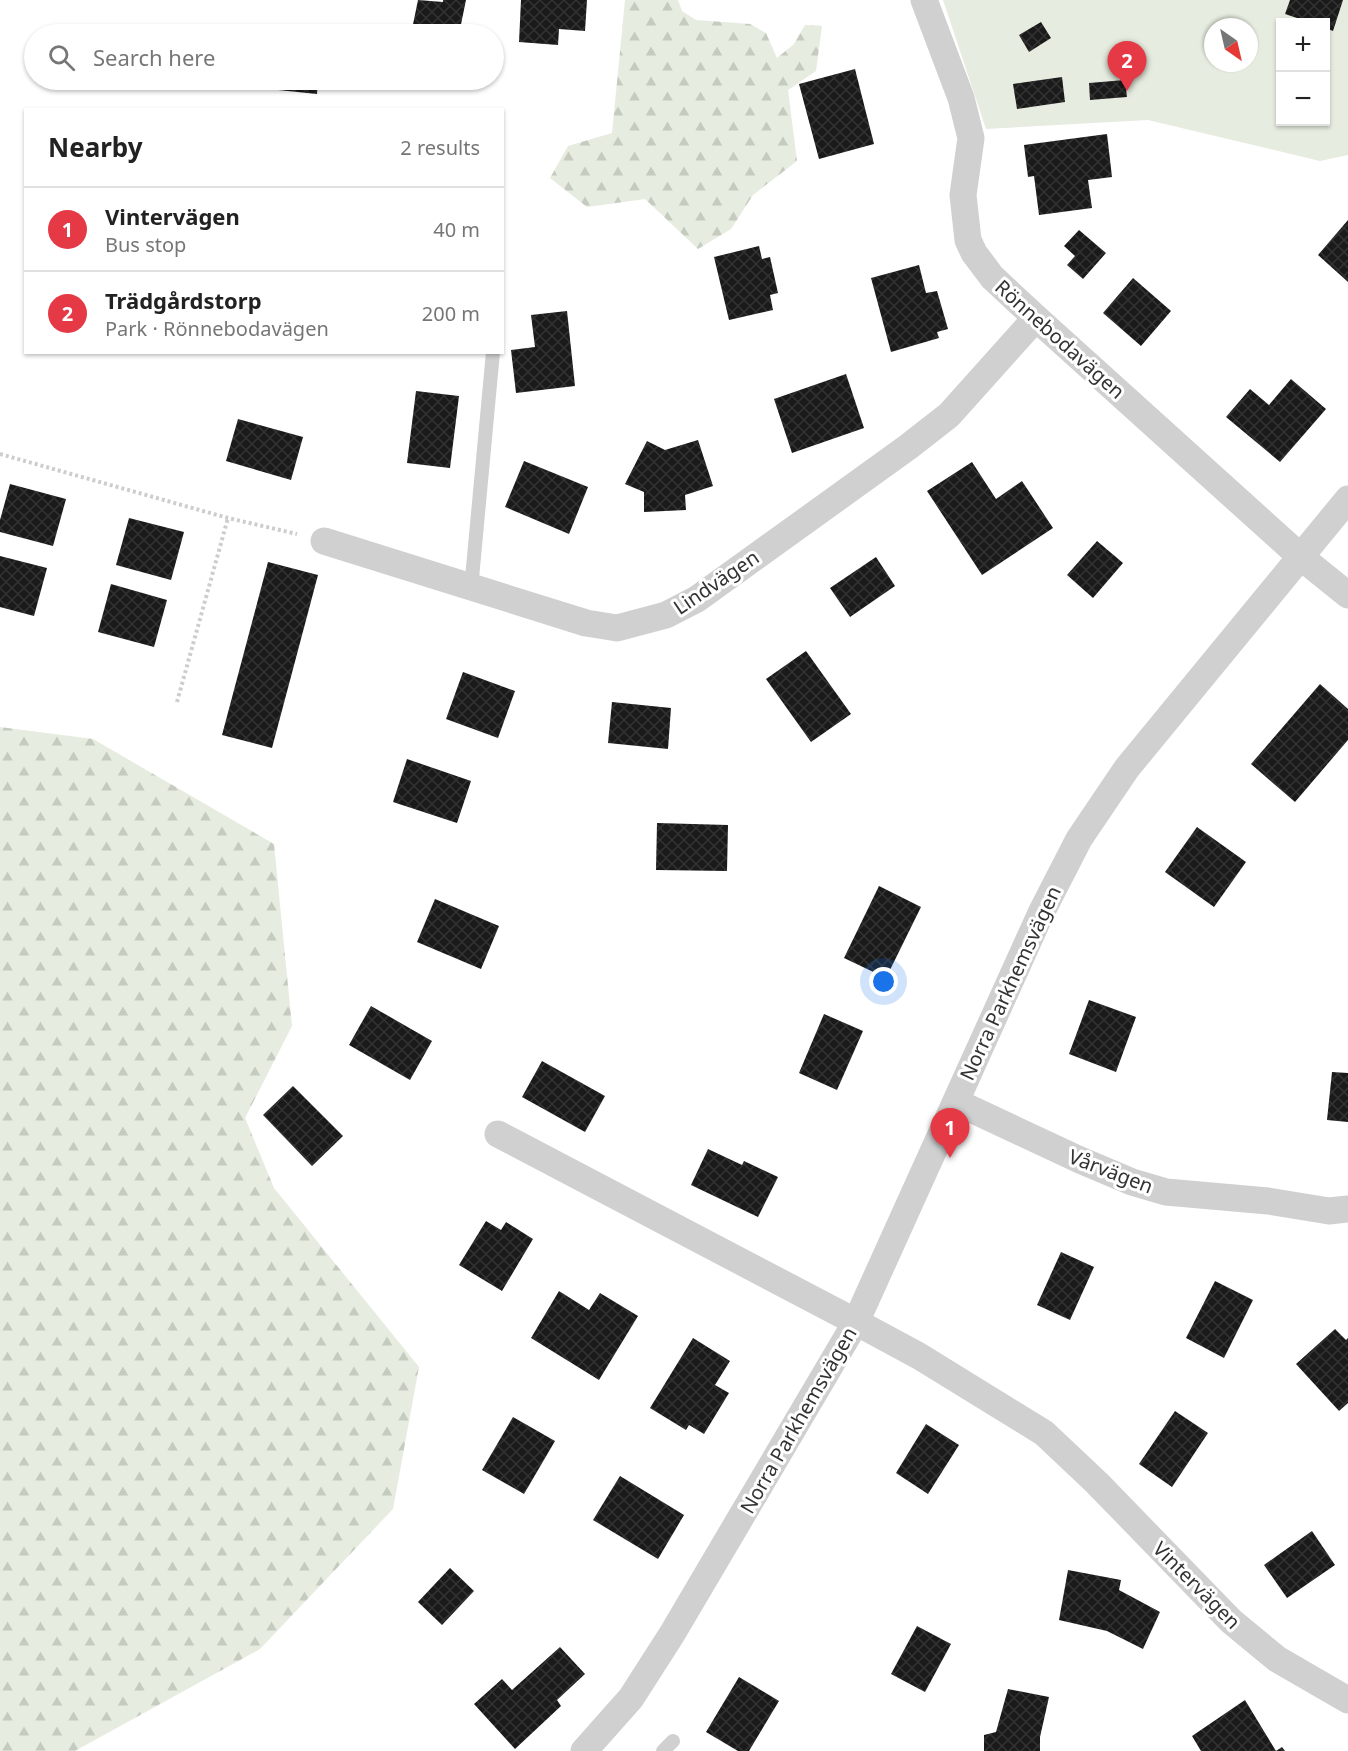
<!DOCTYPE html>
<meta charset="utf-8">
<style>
:root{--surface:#fff;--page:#f6f6f6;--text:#222;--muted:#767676;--line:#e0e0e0;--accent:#e63946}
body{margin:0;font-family:"Noto Sans",sans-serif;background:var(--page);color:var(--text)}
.controls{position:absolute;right:18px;top:18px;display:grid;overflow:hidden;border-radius:0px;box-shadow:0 2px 4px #0004}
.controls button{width:54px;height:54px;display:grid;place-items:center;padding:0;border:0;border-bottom:2px solid var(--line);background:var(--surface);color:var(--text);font:30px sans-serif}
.compass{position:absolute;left:1204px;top:18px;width:54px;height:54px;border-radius:50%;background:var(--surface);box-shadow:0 2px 4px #0004;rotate:146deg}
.you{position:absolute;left:884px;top:982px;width:21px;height:21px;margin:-15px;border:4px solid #fff;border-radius:50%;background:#1a73e8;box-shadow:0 0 0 9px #1a73e833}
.badge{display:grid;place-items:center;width:39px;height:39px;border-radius:50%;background:var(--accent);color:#fff;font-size:20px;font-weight:700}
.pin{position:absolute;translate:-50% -50px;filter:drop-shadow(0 2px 3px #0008)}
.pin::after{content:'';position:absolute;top:32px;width:21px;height:18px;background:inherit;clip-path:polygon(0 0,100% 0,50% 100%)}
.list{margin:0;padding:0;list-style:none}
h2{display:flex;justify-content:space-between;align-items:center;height:78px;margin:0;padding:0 24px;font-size:26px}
h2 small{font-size:20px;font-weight:400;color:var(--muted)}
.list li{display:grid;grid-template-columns:39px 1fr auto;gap:18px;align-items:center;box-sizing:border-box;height:84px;padding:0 24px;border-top:2px solid var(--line)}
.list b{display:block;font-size:22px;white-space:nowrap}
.list p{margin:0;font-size:20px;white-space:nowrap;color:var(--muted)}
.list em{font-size:20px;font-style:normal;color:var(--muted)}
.icon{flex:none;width:33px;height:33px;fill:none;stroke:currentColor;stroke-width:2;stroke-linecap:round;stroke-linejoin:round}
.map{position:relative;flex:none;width:1348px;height:1751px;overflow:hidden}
.search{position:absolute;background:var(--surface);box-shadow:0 2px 4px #0004;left:24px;top:24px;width:480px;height:66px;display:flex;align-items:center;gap:15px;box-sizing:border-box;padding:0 21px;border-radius:33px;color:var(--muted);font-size:22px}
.panel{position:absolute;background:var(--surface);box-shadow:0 2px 4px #0004;left:24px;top:108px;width:480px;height:246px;border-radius:0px}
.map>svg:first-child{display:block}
.forest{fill:url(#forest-firs)}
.park{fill:#e6ecdf;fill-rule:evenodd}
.building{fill:url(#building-cross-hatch)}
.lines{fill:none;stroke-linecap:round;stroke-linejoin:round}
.path{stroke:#cdcdcd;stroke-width:4;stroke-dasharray:3 3;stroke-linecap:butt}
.service{stroke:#d0d0d0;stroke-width:14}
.minor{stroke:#d0d0d0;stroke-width:27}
.labels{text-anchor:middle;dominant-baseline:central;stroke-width:6;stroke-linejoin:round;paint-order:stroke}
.street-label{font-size:20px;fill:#333;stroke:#fff}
</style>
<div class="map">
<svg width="1348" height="1751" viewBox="0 0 1348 1751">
<defs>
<pattern id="forest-firs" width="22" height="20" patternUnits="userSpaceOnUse" patternTransform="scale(1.5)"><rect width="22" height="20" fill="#e6ecdf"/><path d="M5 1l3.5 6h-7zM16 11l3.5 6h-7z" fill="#c6cbc0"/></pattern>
<pattern id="building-cross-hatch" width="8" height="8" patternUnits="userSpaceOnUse" patternTransform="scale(1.5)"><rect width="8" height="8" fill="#1a1a1a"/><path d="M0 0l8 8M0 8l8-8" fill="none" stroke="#333"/></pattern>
</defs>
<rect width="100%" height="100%" fill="#fff"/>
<g class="forest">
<polygon points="625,0 678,0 682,11 696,20 750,24 766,33 777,58 794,44 805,25 822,26 816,71 788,90 797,161 753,195 731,229 698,249 645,199 587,207 550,178 568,146 612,133"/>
<polygon points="0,727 93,739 274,844 292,1026 245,1118 274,1188 419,1367 393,1509 260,1649 75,1751 0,1751"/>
</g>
<path class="park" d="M943,0H1348V155L1320,161L1148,120L986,129ZM1280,22H1326V122H1280ZM1213,27H1249V63H1213Z"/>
<g class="building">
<polygon points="418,0 443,2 443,0 466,0 459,34 411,34"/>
<polygon points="521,0 587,0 585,31 559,29 558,45 519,42"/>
<polygon points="1290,0 1343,0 1333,31 1326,28 1326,22 1309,22 1285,14"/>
<polygon points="1041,22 1051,38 1029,52 1019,35"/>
<polygon points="855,69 874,144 819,159 799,84"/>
<polygon points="1062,77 1065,102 1017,109 1013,84"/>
<polygon points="250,80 318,80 317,94 249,87"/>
<polygon points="1125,80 1127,97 1090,100 1089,83"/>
<polygon points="1107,134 1112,177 1088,180 1092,208 1039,215 1034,176 1028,177 1024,145"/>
<polygon points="1348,220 1348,282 1318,255"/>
<polygon points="1079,230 1106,253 1083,279 1067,265 1075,256 1064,246"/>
<polygon points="759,246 762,259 770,257 778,293 770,295 773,310 729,320 714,257"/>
<polygon points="919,265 926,293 937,291 948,329 937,332 939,338 891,352 871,278"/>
<polygon points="1133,278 1171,311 1141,346 1103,313"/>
<polygon points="567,311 575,386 516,393 511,350 535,347 531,315"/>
<polygon points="846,374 864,428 792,453 774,399"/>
<polygon points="1291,379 1326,409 1280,462 1226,417 1250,389 1269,405"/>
<polygon points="416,391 459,396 450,468 407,463"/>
<polygon points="238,419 303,437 291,480 226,461"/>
<polygon points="698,440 713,486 685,495 686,510 644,512 644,492 625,484 647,441 665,450"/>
<polygon points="524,461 588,487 569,534 505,507"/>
<polygon points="972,462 996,499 1022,481 1053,528 982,575 927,491"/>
<polygon points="10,484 66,499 53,546 0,532 0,520"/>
<polygon points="129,518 184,532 171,580 116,565"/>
<polygon points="1097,541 1123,563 1093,598 1067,575"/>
<polygon points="0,556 47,568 34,616 0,607"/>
<polygon points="876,557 895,586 850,617 830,588"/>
<polygon points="268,562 318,575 272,748 222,735"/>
<polygon points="111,584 167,600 154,647 98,632"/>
<polygon points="806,651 851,714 811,742 766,679"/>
<polygon points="463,672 515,691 498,738 446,719"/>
<polygon points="1320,684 1348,709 1348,740 1295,802 1251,764"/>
<polygon points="612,702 671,708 668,749 608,743"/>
<polygon points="407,759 471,781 457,823 393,802"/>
<polygon points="657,823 728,825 727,871 656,870"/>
<polygon points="1197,827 1246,862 1214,907 1165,872"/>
<polygon points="879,886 921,907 886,978 844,958"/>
<polygon points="435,899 499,926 481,969 417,942"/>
<polygon points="1089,1000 1136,1017 1116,1072 1069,1054"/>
<polygon points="371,1006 432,1041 410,1080 349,1045"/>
<polygon points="824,1014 863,1031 837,1090 799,1073"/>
<polygon points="542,1061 605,1096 585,1132 522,1097"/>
<polygon points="1332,1072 1348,1073 1348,1122 1327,1120"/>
<polygon points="293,1086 343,1136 312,1166 263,1115"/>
<polygon points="708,1149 742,1165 744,1161 778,1177 758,1217 691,1185"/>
<polygon points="486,1221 501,1230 506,1222 533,1239 502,1291 459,1265"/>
<polygon points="1061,1252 1094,1267 1070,1320 1037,1305"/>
<polygon points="1215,1281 1253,1300 1224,1358 1186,1338"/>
<polygon points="559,1291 589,1310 600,1293 638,1316 599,1380 531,1338"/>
<polygon points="1335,1329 1346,1340 1348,1338 1348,1403 1339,1411 1296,1364"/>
<polygon points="693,1338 730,1361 715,1385 729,1393 704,1434 689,1425 686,1430 650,1408"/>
<polygon points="1175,1411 1208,1433 1172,1487 1139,1464"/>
<polygon points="513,1417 555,1441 524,1494 482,1470"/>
<polygon points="926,1424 959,1445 928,1494 896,1473"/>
<polygon points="620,1476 684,1515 658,1559 593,1520"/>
<polygon points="1312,1531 1335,1565 1287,1598 1264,1565"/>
<polygon points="450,1568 474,1591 442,1625 418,1602"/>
<polygon points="1068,1570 1121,1580 1119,1590 1160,1612 1143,1649 1107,1631 1059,1620"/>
<polygon points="917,1626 951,1644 925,1692 891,1674"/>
<polygon points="560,1647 585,1674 557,1700 561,1706 515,1749 474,1704 502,1679 512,1690"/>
<polygon points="739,1677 779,1701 749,1751 738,1751 706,1732"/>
<polygon points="1008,1689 1049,1697 1040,1737 1040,1751 984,1751 984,1735 996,1732"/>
<polygon points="1245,1700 1276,1751 1282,1747 1285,1751 1201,1751 1192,1736"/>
</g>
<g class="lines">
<g class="path">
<polyline points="0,454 228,518 297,534"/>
<polyline points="177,702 228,518"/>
</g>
<g class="service">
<polyline points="471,589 493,352"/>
<polyline points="663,1751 673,1741"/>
</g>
<g class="minor">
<polyline points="924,0 961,98 971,138 963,195 968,240 974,253 992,277 1036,318 1302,558 1348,595"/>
<polyline points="324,541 586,623 617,628 666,615 697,599 908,447 949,415 1036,318"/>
<polyline points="956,1102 1080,1160 1132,1182 1166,1192 1268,1201 1329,1211 1348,1209"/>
<polyline points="498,1134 856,1322 919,1356 1044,1433 1097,1483 1231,1621 1277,1659 1348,1700"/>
<polyline points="584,1751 631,1698 672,1634 856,1322 1041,913 1079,839 1127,768 1348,499"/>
</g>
</g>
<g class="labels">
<g class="street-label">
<text transform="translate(1060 339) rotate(42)">Rönnebodavägen</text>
<text transform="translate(716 582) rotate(-34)">Lindvägen</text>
<text transform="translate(1010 983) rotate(-65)">Norra Parkhemsvägen</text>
<text transform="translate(1111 1171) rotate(21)">Vårvägen</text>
<text transform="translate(798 1420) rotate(-60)">Norra Parkhemsvägen</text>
<text transform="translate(1197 1585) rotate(45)">Vintervägen</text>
</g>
</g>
</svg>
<div class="controls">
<button>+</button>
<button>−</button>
</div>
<svg class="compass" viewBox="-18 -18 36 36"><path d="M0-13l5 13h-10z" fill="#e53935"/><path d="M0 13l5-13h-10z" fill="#767676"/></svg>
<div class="you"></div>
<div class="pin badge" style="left:950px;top:1158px">1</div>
<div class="pin badge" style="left:1127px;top:91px">2</div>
<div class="search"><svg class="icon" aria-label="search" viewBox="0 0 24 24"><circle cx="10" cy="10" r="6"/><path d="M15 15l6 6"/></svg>Search here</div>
<section class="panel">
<h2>Nearby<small>2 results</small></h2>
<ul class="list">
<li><span class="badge">1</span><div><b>Vintervägen</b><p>Bus stop</p></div><em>40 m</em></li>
<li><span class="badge">2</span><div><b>Trädgårdstorp</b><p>Park · Rönnebodavägen</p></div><em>200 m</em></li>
</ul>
</section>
</div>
